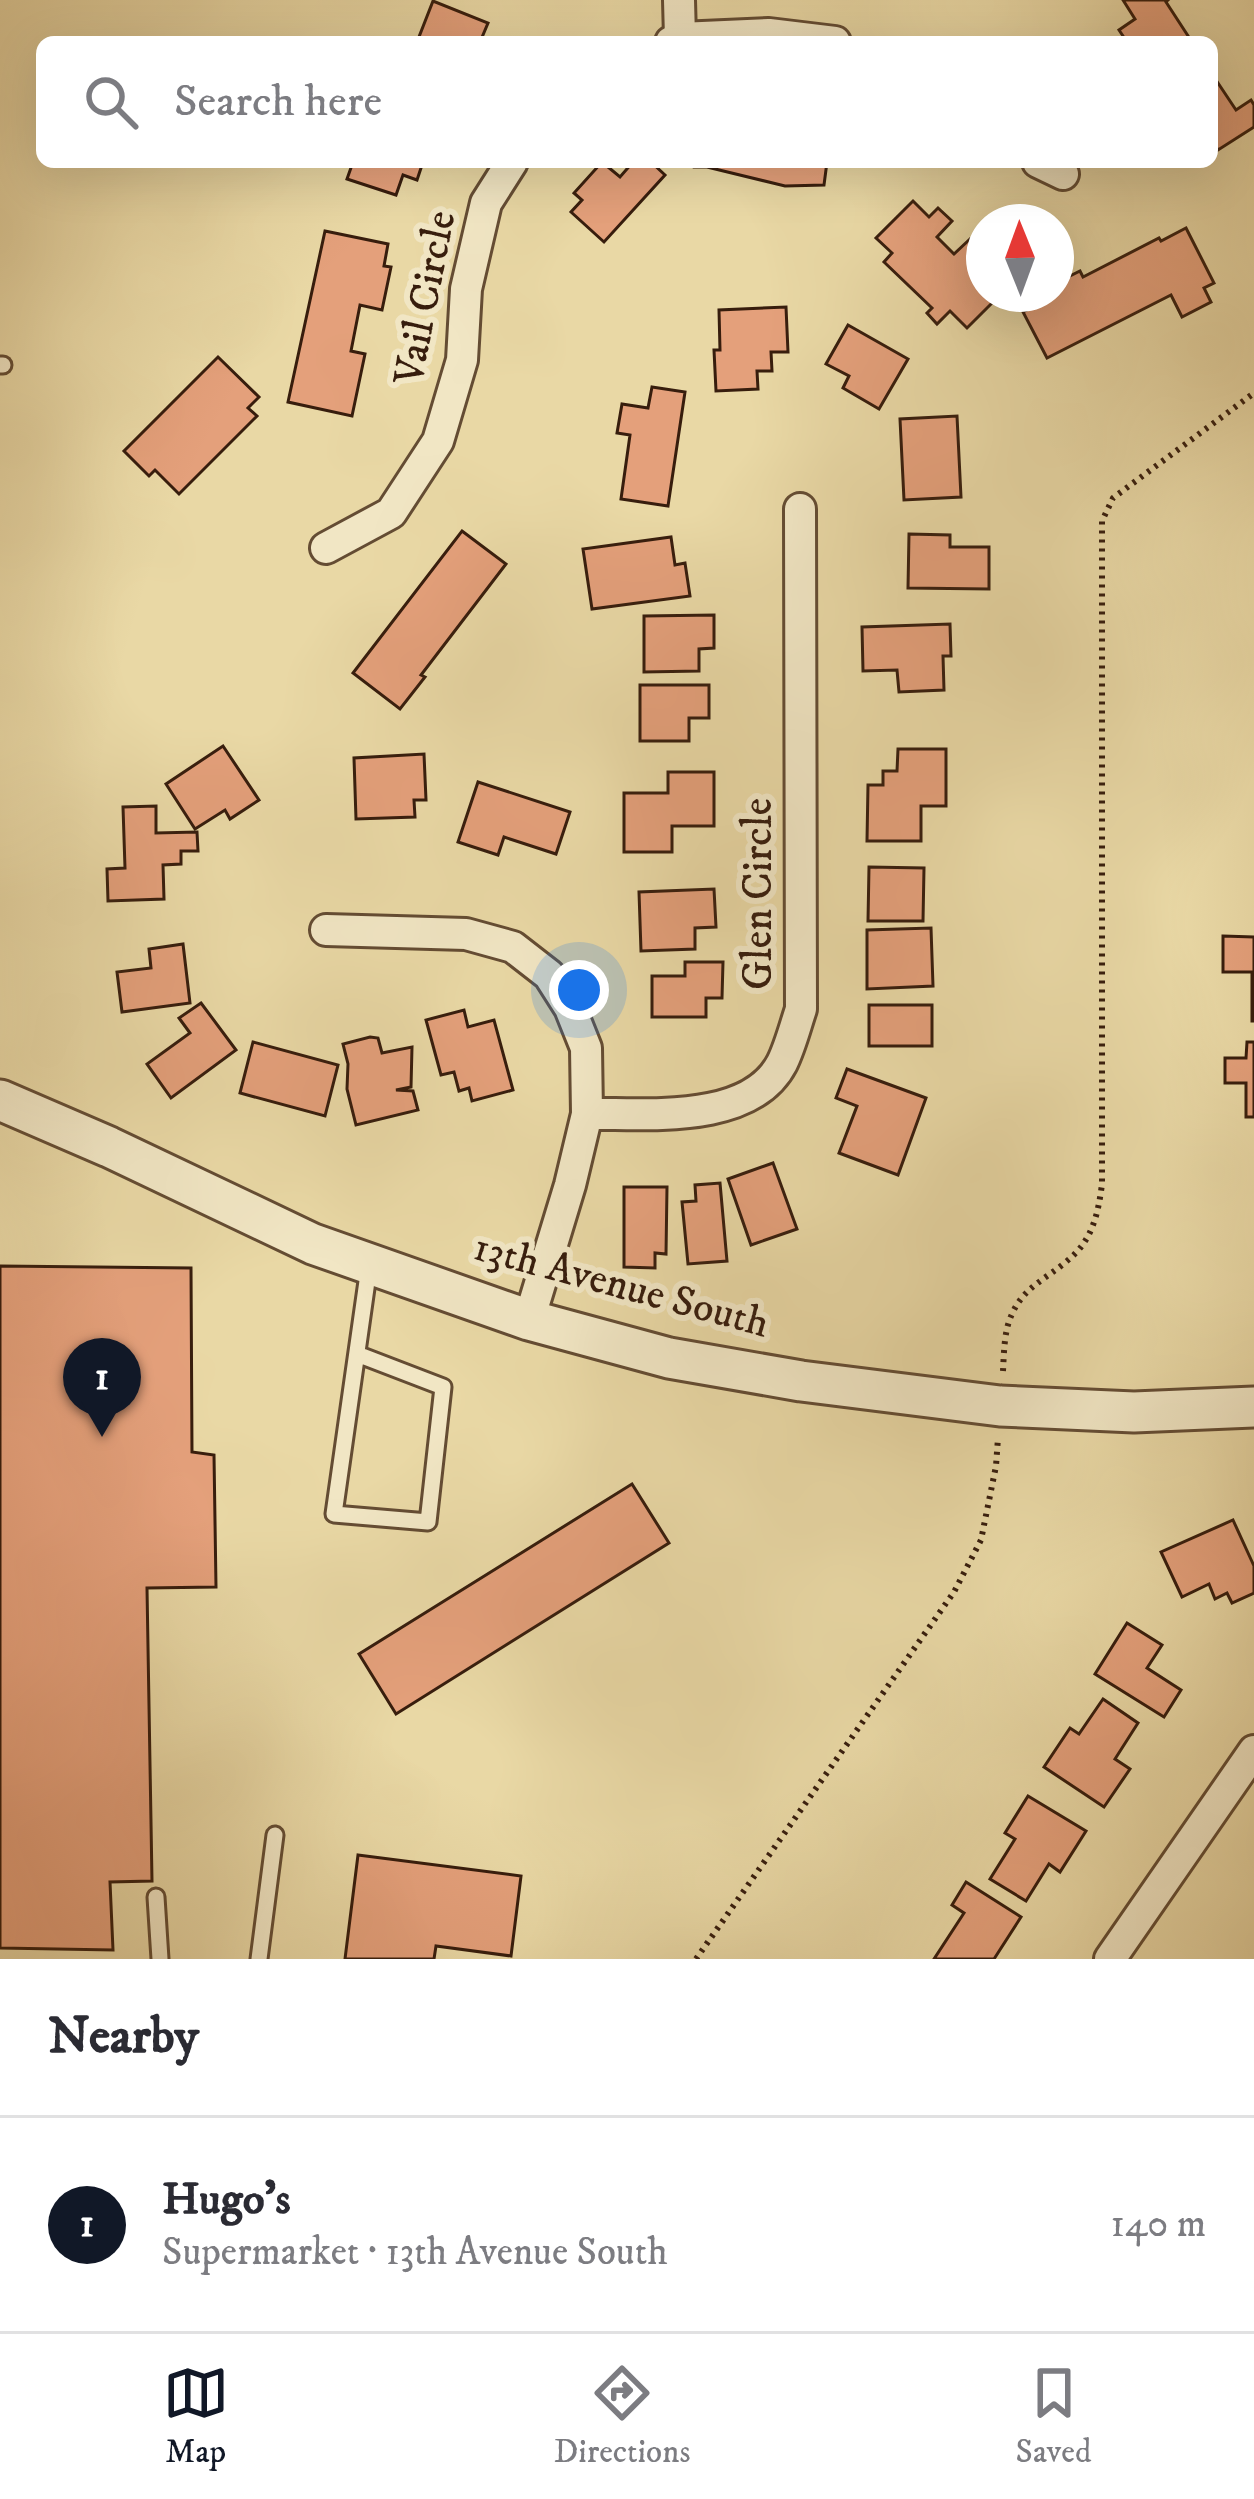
<!DOCTYPE html>
<meta charset="utf-8">
<style>
:root{--surface:#fff;--page:#f7f7f7;--text:#2b2b33;--muted:#7c7c81;--line:#e1e1e2;--accent:#111827}
body{margin:0;font-family:"IM FELL DW Pica",serif;background:var(--page);color:var(--text)}
.compass{position:absolute;left:966px;top:204px;width:108px;height:108px;border-radius:50%;background:var(--surface);box-shadow:0 12px 48px #0002;rotate:359deg}
.you{position:absolute;left:579px;top:990px;width:42px;height:42px;margin:-30px;border:9px solid #fff;border-radius:50%;background:#1a73e8;box-shadow:0 0 0 18px #1a73e833}
.badge{display:grid;place-items:center;width:78px;height:78px;border-radius:50%;background:var(--accent);color:#fff;font-size:39px;font-weight:700}
.pin{position:absolute;translate:-50% -99px;filter:drop-shadow(0 3px 6px #0008)}
.pin::after{content:'';position:absolute;top:63px;width:42px;height:36px;background:inherit;clip-path:polygon(0 0,100% 0,50% 100%)}
.list{margin:0;padding:0;list-style:none}
h2{display:flex;justify-content:space-between;align-items:center;height:156px;margin:0;padding:0 48px;font-size:51px}
h2 small{font-size:39px;font-weight:400;color:var(--muted)}
.list li{display:grid;grid-template-columns:78px 1fr auto;gap:36px;align-items:center;box-sizing:border-box;height:216px;padding:0 48px;border-top:3px solid var(--line)}
.list b{display:block;font-size:45px;white-space:nowrap}
.list p{margin:0;font-size:39px;white-space:nowrap;color:var(--muted)}
.list em{font-size:39px;font-style:normal;color:var(--muted)}
.icon{flex:none;width:66px;height:66px;fill:none;stroke:currentColor;stroke-width:2;stroke-linecap:round;stroke-linejoin:round}
.map{position:relative;flex:none;width:1254px;height:1959px;overflow:hidden}
.search{position:absolute;background:var(--surface);box-shadow:0 12px 48px #0002;left:36px;right:36px;top:36px;height:132px;display:flex;align-items:center;gap:30px;box-sizing:border-box;padding:0 42px;border-radius:18px;color:var(--muted);font-size:45px}
.sheet{height:372px;background:var(--surface)}
nav{display:flex;justify-content:space-around;align-items:center;box-sizing:border-box;height:168px;border-top:3px solid var(--line);background:var(--surface);font-size:33px;color:var(--muted)}
nav a{display:grid;justify-items:center;gap:6px}
nav .on{color:var(--accent)}
.map>svg:first-child{display:block}
.building{fill:#e4a07b;stroke:#371d0d;stroke-width:3}
.lines{fill:none;stroke-linecap:round;stroke-linejoin:round}
.service-casing{stroke:#644c33;stroke-width:21}
.minor-casing{stroke:#644c33;stroke-width:36}
.tertiary-casing{stroke:#644c33;stroke-width:45}
.path{stroke:#371d0d;stroke-width:6;stroke-dasharray:3 6;stroke-linecap:butt}
.service{stroke:#f1e6c4;stroke-width:15}
.minor{stroke:#f1e6c4;stroke-width:30}
.tertiary{stroke:#f1e6c4;stroke-width:39}
.labels{text-anchor:middle;dominant-baseline:central;stroke-width:12;stroke-linejoin:round;paint-order:stroke}
.street-label{font-size:42px;fill:#371d0d;stroke:#f1e6c4}
</style>
<div class="map">
<svg width="1254" height="1959" viewBox="0 0 1254 1959">
<rect width="100%" height="100%" fill="#e9d8a5"/>
<filter id="stains"><feTurbulence type="fractalNoise" baseFrequency=".00167" numOctaves="4"/><feColorMatrix values="0 0 0 0 .2 0 0 0 0 .09 0 0 0 0 .02 0 0 0 .5 -.17"/></filter>
<radialGradient id="worn" r=".72"><stop offset=".6" stop-color="#630" stop-opacity="0"/><stop offset="1" stop-color="#630" stop-opacity=".3"/></radialGradient>
<g class="building">
<polygon points="1123,0 1168,0 1166,2 1192,42 1127,42 1119,30 1135,19"/>
<polygon points="433,1 488,23 480,42 417,42"/>
<polygon points="1212,74 1236,110 1251,100 1254,105 1254,127 1218,150 1212,140"/>
<polygon points="353,162 423,162 417,180 403,175 396,195 347,179"/>
<polygon points="602,162 620,177 633,162 651,162 665,175 604,242 571,212 582,200 574,193"/>
<polygon points="693,162 827,162 824,185 785,186 707,167 694,167"/>
<polygon points="913,201 929,217 938,208 952,221 937,237 954,254 970,239 984,252 984,294 995,294 998,297 967,328 950,311 937,324 927,313 932,308 884,262 892,253 876,238"/>
<polygon points="1186,228 1214,283 1204,288 1211,302 1182,317 1171,295 1047,358 1023,312 1046,300 1043,294 1056,294 1056,283 1080,271 1083,277 1159,238 1161,241"/>
<polygon points="325,231 388,244 384,266 391,267 382,310 360,305 351,351 365,354 352,416 288,402"/>
<polygon points="786,307 788,352 771,352 772,371 757,371 758,389 716,391 714,350 720,350 719,310"/>
<polygon points="848,325 908,359 879,409 843,388 849,376 826,364"/>
<polygon points="218,357 259,397 248,408 257,416 179,494 155,470 149,476 124,451"/>
<polygon points="652,387 685,392 668,506 621,499 630,435 617,433 622,404 648,408"/>
<polygon points="957,416 961,497 904,500 900,419"/>
<polygon points="462,531 506,564 421,675 425,677 400,709 353,673"/>
<polygon points="909,534 950,535 950,547 989,547 989,589 908,588"/>
<polygon points="671,537 675,565 685,563 690,596 592,609 583,549"/>
<polygon points="714,615 714,648 699,649 699,671 644,672 644,616"/>
<polygon points="950,624 951,656 943,656 944,690 899,692 897,670 863,671 862,627"/>
<polygon points="640,685 709,685 709,718 689,718 689,741 640,741"/>
<polygon points="223,746 259,800 230,819 225,810 195,829 166,784"/>
<polygon points="898,749 946,749 946,806 921,806 921,841 867,841 868,785 883,785 883,771 897,771"/>
<polygon points="424,754 426,800 414,800 415,817 356,819 354,758"/>
<polygon points="668,772 714,772 714,826 672,826 672,852 624,852 624,793 668,793"/>
<polygon points="478,782 570,812 556,854 504,837 498,855 458,842"/>
<polygon points="156,806 156,833 197,832 198,851 181,851 181,864 163,865 164,899 108,901 107,869 125,868 123,807"/>
<polygon points="869,867 924,868 923,921 868,921"/>
<polygon points="714,889 716,927 695,928 695,949 641,951 639,892"/>
<polygon points="931,928 933,986 867,989 867,930"/>
<polygon points="1223,936 1254,937 1254,1021 1252,1021 1252,972 1223,972"/>
<polygon points="183,944 190,1003 122,1012 117,972 151,968 149,949"/>
<polygon points="685,962 723,962 722,998 706,998 706,1017 652,1017 652,976 685,976"/>
<polygon points="201,1003 236,1050 171,1098 147,1064 190,1033 179,1018"/>
<rect x="869" y="1005" width="63" height="41"/>
<polygon points="464,1010 468,1027 494,1020 513,1090 472,1101 469,1088 459,1091 454,1072 441,1075 426,1020"/>
<polygon points="370,1037 378,1038 382,1053 412,1047 411,1087 396,1090 413,1091 418,1110 356,1125 347,1089 348,1064 343,1044"/>
<polygon points="253,1042 338,1065 325,1116 240,1093"/>
<polygon points="1247,1042 1254,1042 1254,1117 1246,1117 1246,1083 1225,1083 1225,1058 1246,1058"/>
<polygon points="847,1069 926,1098 898,1175 839,1153 857,1106 836,1098"/>
<polygon points="773,1163 797,1229 751,1245 728,1179"/>
<polygon points="720,1183 727,1261 688,1264 682,1202 696,1201 695,1185"/>
<polygon points="624,1187 667,1187 666,1254 655,1253 655,1268 624,1267"/>
<polygon points="0,1266 191,1268 192,1452 214,1455 216,1587 147,1588 152,1881 110,1882 113,1950 0,1948"/>
<polygon points="632,1484 669,1543 396,1714 359,1654"/>
<polygon points="1233,1520 1254,1566 1254,1593 1232,1603 1227,1593 1215,1599 1209,1584 1182,1597 1161,1552"/>
<polygon points="1127,1623 1162,1645 1147,1668 1181,1690 1164,1717 1095,1674"/>
<polygon points="1103,1699 1138,1723 1115,1759 1130,1769 1104,1807 1044,1767 1070,1728 1079,1734"/>
<polygon points="1028,1796 1086,1831 1060,1872 1049,1864 1026,1901 990,1879 1015,1839 1005,1833"/>
<polygon points="358,1855 521,1876 511,1956 436,1946 434,1959 345,1959"/>
<polygon points="966,1882 1021,1917 994,1959 934,1959 964,1913 952,1905"/>
</g>
<g class="lines">
<g class="service-casing">
<g id="service">
<polyline points="0,365 3,365"/>
<polyline points="357,1354 443,1387 428,1522 334,1514 369,1267"/>
<polyline points="156,1897 160,1959"/>
<polyline points="259,1959 275,1835"/>
</g>
</g>
<g class="minor-casing">
<g id="minor">
<polyline points="679,0 680,38"/>
<polyline points="671,42 680,38 769,34 835,42"/>
<polyline points="1038,162 1063,174"/>
<polyline points="326,548 391,513 438,441 462,360 466,289 486,203 512,162"/>
<polyline points="326,930 466,934 513,947 549,975 570,1008 586,1048 587,1114 570,1185 529,1320"/>
<path d="M587,1114C645,1113 750,1125 782,1063C790,1047 795,1027 801,1009L800,509"/>
<polyline points="1110,1959 1254,1751"/>
</g>
</g>
<g class="tertiary-casing">
<polyline id="tertiary" points="0,1100 109,1147 313,1244 529,1320 669,1358 801,1381 1000,1406 1134,1412 1254,1407"/>
</g>
<g class="path">
<path d="M1003,1371C1004,1353 1004,1330 1012,1314C1024,1287 1046,1279 1067,1261C1092,1241 1098,1215 1102,1184V521L1113,498L1254,393"/>
<polyline points="696,1959 954,1592 981,1540 996,1466 998,1438"/>
</g>
<use href="#service" class="service"/>
<use href="#minor" class="minor"/>
<use href="#tertiary" class="tertiary"/>
</g>
<g class="labels">
<g class="street-label">
<text transform="translate(426 298) rotate(-79)">Vail Circle</text>
<text transform="translate(759 894) rotate(-90)">Glen Circle</text>
<text transform="translate(621 1286) rotate(15)">13th Avenue South</text>
</g>
</g>
<rect width="100%" height="100%" filter="url(#stains)"/>
<rect width="100%" height="100%" fill="url(#worn)"/>
</svg>
<svg class="compass" viewBox="-18 -18 36 36"><path d="M0-13l5 13h-10z" fill="#e53935"/><path d="M0 13l5-13h-10z" fill="#7c7c81"/></svg>
<div class="you"></div>
<div class="pin badge" style="left:102px;top:1437px">1</div>
<div class="search"><svg class="icon" aria-label="search" viewBox="0 0 24 24"><circle cx="10" cy="10" r="6"/><path d="M15 15l6 6"/></svg>Search here</div>
</div>
<section class="sheet">
<h2>Nearby<small></small></h2>
<ul class="list">
<li><span class="badge">1</span><div><b>Hugo's</b><p>Supermarket · 13th Avenue South</p></div><em>140 m</em></li>
</ul>
</section>
<nav>
<a class="on"><svg class="icon" aria-label="map" viewBox="0 0 24 24"><path d="M3 6l6-2 6 2 6-2v14l-6 2-6-2-6 2zM9 4v14M15 6v14"/></svg>Map</a>
<a><svg class="icon" aria-label="directions" viewBox="0 0 24 24"><path d="M12 3l9 9-9 9-9-9zM9 14v-3h6M13 9l2 2-2 2"/></svg>Directions</a>
<a><svg class="icon" aria-label="saved" viewBox="0 0 24 24"><path d="M7 4h10v16l-5-4-5 4z"/></svg>Saved</a>
</nav>
